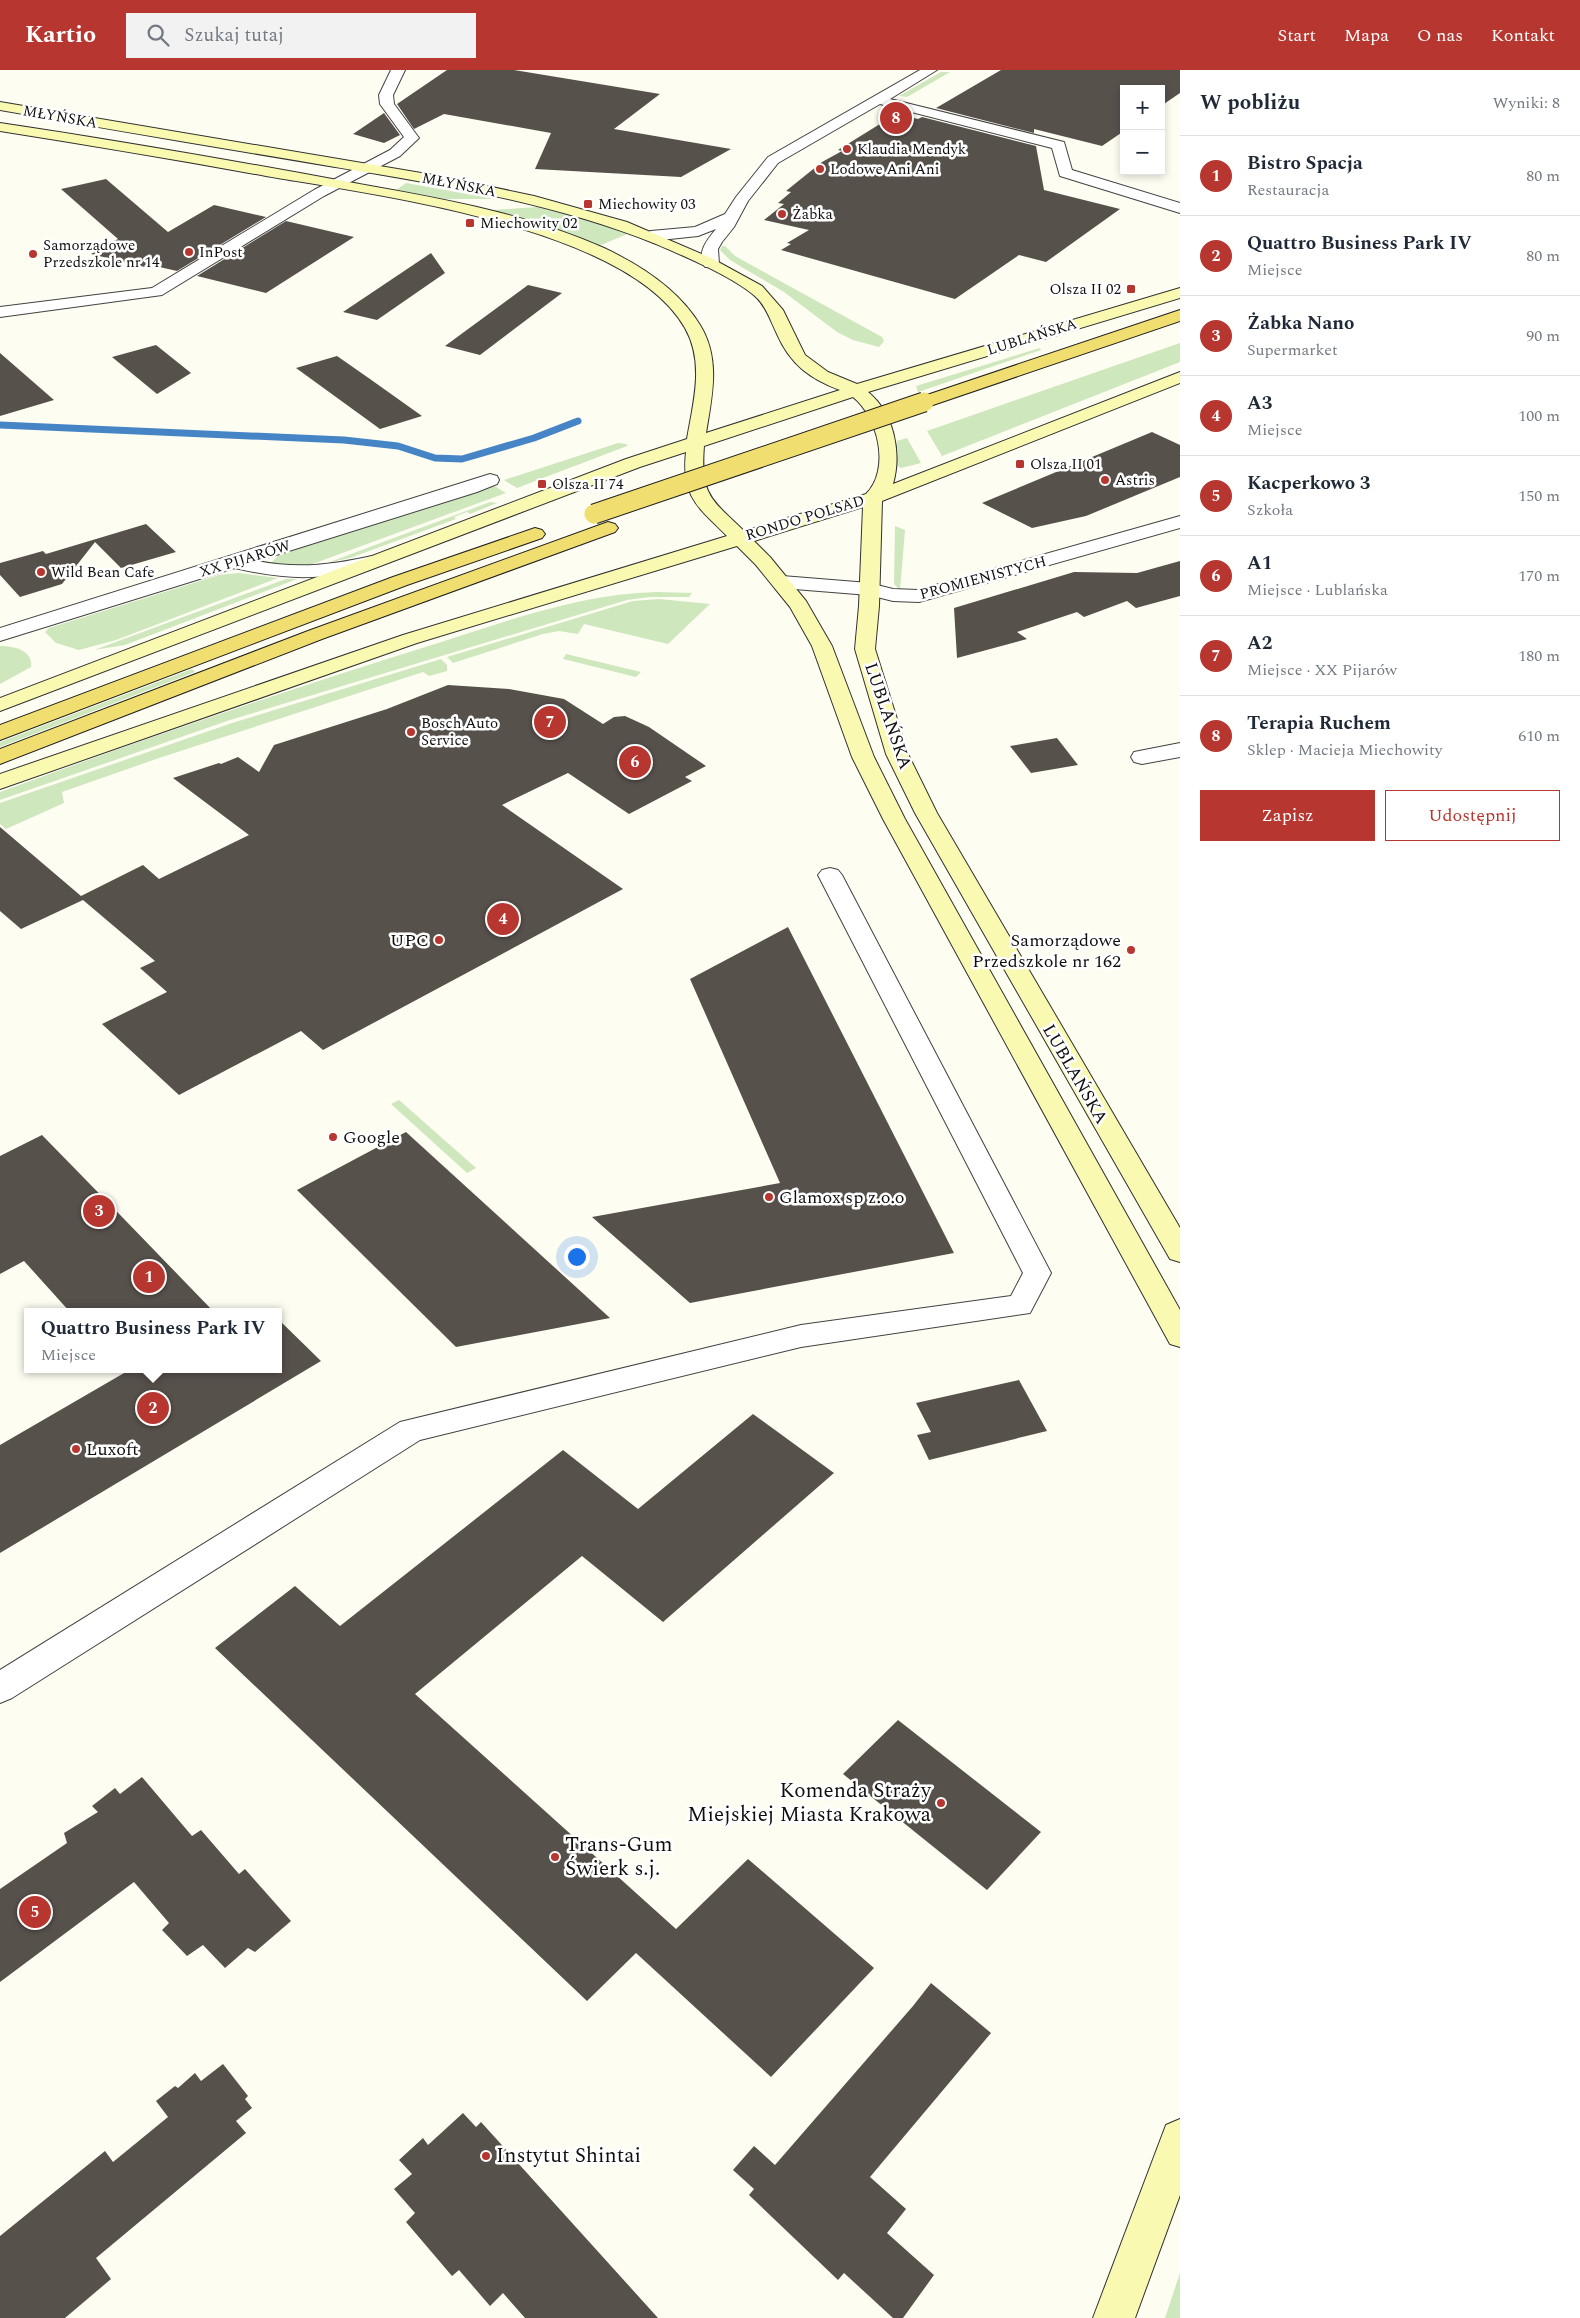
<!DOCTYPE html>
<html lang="pl">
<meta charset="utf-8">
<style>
:root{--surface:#fff;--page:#f2f2f3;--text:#1f2937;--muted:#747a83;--line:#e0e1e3;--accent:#b7362f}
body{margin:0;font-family:Spectral,serif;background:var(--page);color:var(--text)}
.controls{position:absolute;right:15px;top:15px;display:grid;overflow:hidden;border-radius:0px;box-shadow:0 2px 8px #0003}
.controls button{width:45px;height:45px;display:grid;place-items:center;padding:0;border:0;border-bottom:1px solid var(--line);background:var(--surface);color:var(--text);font:25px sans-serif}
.you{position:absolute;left:576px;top:1186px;width:18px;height:18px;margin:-12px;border:4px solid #fff;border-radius:50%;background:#1a73e8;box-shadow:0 0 0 8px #1a73e833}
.badge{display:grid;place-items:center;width:32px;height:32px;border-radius:50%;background:var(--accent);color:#fff;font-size:16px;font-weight:700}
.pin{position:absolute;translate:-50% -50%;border:2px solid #fff;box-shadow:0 1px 5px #0006}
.popup{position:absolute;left:24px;top:1238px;width:258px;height:65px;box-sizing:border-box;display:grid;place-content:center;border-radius:0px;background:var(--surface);filter:drop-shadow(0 1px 4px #0005);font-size:16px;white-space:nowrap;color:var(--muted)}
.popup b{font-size:19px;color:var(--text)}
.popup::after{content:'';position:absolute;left:50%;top:100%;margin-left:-10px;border:10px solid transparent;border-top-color:var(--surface)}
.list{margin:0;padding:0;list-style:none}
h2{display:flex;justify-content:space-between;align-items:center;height:65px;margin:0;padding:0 20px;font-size:21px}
h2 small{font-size:16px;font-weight:400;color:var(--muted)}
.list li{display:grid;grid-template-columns:32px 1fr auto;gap:15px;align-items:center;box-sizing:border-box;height:80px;padding:0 20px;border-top:1px solid var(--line)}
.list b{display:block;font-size:19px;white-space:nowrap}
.list p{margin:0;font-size:16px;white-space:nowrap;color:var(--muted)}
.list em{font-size:16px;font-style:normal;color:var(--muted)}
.actions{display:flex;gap:10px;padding:15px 20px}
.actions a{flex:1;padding:11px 0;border:1px solid var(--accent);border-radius:0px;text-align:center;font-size:18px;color:var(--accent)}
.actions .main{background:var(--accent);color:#fff}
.icon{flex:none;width:28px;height:28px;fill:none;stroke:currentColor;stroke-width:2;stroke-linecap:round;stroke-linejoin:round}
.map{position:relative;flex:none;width:1180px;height:2248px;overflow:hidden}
header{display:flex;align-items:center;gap:30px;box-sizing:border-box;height:70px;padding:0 25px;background:var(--accent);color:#fff}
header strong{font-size:24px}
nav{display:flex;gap:28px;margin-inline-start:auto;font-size:18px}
.search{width:350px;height:45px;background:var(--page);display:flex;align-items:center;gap:12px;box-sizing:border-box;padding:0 18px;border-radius:0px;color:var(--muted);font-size:19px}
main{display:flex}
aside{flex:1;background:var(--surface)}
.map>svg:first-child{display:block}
.green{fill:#cee7bd}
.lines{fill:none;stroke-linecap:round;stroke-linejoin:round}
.stream{stroke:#4585c5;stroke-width:7}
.building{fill:#57514c}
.street-casing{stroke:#424242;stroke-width:2}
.secondary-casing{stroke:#313131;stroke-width:2}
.primary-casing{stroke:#202020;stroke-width:2}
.street{fill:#fff;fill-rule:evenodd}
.secondary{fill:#faf9b1;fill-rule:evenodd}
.primary{fill:#f0de70;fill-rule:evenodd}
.primary-bridge-casing{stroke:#202020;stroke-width:21;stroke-linecap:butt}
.primary-bridge{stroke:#f0de70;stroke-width:19}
.poi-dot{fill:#b7362f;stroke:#fff;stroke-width:2}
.labels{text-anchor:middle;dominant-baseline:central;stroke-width:5;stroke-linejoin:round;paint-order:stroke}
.far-street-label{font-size:15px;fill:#0f0f0f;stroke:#fff}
.far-poi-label{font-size:15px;fill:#0f0f0f;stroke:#fff;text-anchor:start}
.street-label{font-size:18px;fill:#0f0f0f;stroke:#fff}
.poi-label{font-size:18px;fill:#0f0f0f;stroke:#fff;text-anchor:start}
.near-poi-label{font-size:21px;fill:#0f0f0f;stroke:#fff;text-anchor:start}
</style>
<header>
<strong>Kartio</strong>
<div class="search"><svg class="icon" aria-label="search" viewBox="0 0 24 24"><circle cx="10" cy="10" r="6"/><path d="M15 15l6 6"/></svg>Szukaj tutaj</div>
<nav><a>Start</a><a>Mapa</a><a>O nas</a><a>Kontakt</a></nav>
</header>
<main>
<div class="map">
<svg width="1180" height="2248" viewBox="0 0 1180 2248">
<rect width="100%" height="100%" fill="#fefdf2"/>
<g class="green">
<polygon points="941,2 950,2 907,27 899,26"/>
<polygon points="406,113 495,129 445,129 396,120"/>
<polygon points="538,137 585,149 627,164 599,176 540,153 493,140"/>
<polygon points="722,176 725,176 735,186 882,267 884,271 879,277 853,270 837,262 784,222 730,190 720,180"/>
<polygon points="1180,273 1180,292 942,386 927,361"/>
<polygon points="1040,278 1041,280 918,322 916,316"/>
<polygon points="907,368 921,393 901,398 898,396 897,371"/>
<polygon points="618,373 627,374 627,376 517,418 504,410"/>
<polygon points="491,414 506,423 307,496 274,494 272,492 279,485 489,418 486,416"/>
<polygon points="490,432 497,433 470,444 467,442 454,447 456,449 350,488 327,493"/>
<polygon points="895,456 905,460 900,520 894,514"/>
<polygon points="239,503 278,508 116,570 79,580 56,573 45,562 49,558 219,505"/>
<polygon points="286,509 297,509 125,575 94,580"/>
<path d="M657,522L692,523L689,527H650L627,530L230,650L0,730V722C138,671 278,623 419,579C496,555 575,524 657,522Z"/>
<polygon points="659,529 710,534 668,574 584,554 578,564 559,561 543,564 453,593 447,587 633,531"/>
<path d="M0,576C14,576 33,580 31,597L0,614Z"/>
<polygon points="566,584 641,602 636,607 563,589"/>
<polygon points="441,589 447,595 447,601 429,606 423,602 159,688 62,722 64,733 6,759 0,754 0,733 232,653"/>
<polygon points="192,599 195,602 0,677 0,672"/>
<polygon points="399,1030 476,1098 467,1103 391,1034"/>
<polygon points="1180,2203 1180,2248 1165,2248"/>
</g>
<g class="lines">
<polyline class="stream" points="0,355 344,370 398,376 435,388 462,389 534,368 578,351"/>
</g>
<g class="building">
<polygon points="447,0 514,0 660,24 614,59 731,79 681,107 535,99 551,63 444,44 414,59 397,34"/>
<polygon points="1001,0 1180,0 1180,23 1161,36 1161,19 1124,19 1124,61 1102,76 1034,59 1034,63 936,38"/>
<polygon points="384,43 400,65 384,73 353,64"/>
<polygon points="896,44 918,49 922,47 1036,76 1044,120 1120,139 1046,192 1019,185 955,229 781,180 791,174 787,173 809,160 764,150 784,134 778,133 791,122 786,121 822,92 842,81 838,80"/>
<polygon points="106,109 168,162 214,135 266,147 177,201 155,196 153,199 91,184 118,169 61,119"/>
<polygon points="286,151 354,167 266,223 197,206"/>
<polygon points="431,183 445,203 377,250 343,242"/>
<polygon points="528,215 562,223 480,285 445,276"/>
<polygon points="156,275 191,303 157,324 112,287"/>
<polygon points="0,283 54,330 0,346"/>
<polygon points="337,286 370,309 422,346 380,359 296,298"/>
<polygon points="1152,362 1180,375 1180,407 1086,446 1032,458 982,433"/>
<polygon points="146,454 176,482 121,498 95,472 62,514 20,527 0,505 0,493 43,481 46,484"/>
<polygon points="1180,491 1180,526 1136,538 1127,531 1084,547 1077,542 1017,562 1027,569 957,588 954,538 1074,502 1137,503"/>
<polygon points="448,615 509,619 564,629 603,654 614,647 625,646 649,657 706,696 685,707 692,711 629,744 568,703 502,735 623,819 323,980 301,961 179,1025 102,954 167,922 140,898 155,891 83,830 21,859 0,841 0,757 81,826 143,795 159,809 249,765 173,708 219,693 221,694 238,687 259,702 274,675 387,639"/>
<polygon points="1057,668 1078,695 1031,703 1010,676"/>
<polygon points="788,857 954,1183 690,1233 592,1147 780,1113 690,909"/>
<polygon points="406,1062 610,1248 456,1277 297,1120"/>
<polygon points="42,1065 126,1151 214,1242 70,1242 24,1191 0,1204 0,1086"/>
<polygon points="278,1249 321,1291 0,1483 0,1375 131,1299 278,1299"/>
<polygon points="1019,1310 1047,1361 929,1390 917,1365 931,1362 916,1333"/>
<polygon points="753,1344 834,1403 663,1552 582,1486 415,1624 676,1859 748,1789 874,1898 771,2007 636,1883 587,1931 215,1578 295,1516 340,1556 563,1380 638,1439"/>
<polygon points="898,1650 1041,1762 987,1820 843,1704"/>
<polygon points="142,1707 192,1766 201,1760 239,1804 245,1799 291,1851 255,1882 248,1878 225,1898 203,1875 187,1886 162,1860 169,1853 134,1812 0,1912 0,1819 67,1773 64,1763 98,1742 92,1736 115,1718 120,1724"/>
<polygon points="931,1913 991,1963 870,2107 906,2139 887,2163 934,2205 903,2248 893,2248 844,2203 838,2210 749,2125 754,2119 733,2100 754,2076 775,2095 913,1936"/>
<polygon points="223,1994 248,2026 245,2029 252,2038 236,2051 246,2063 96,2188 111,2209 65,2248 0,2248 0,2166 105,2081 113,2092 168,2047 156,2031 175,2016 178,2018 195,2003 201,2011"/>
<polygon points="463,2043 476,2057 481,2052 658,2248 525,2248 503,2223 490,2236 459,2200 452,2206 406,2152 415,2143 394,2119 412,2104 399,2090 423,2068 428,2075"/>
</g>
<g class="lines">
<g class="street-casing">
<g id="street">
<polygon points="391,0 405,0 393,25 394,34 419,68 400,86 324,126 162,225 0,247 0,237 152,218 314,120 390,80 404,67 380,34 379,25"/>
<path d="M920,0H937L890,29L1064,72L1072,100L1180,133V143L1060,106L1052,78L880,34L778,93L748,131L734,157L722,172L718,179L719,194L717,197H705C696,183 707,170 716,159L698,166L651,171L645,169L643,166L645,163L651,161L695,157L725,144L736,127L768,87Z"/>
<path d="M490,404L497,406L499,410L497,414L477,422L257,491C297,499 332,495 372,486L379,488L382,492L379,496C324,510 290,511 235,498L0,571V558Z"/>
<polygon points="1180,446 1180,458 919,532 893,531 869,525 782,518 775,516 772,512 775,508 782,506 869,513 893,519 918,520"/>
<polygon points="1180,673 1180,687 1142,694 1134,692 1131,687 1134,682"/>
<polygon points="830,798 838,800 842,805 1051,1203 1030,1243 801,1277 420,1370 12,1628 0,1633 0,1600 400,1352 801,1255 1011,1226 1023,1203 818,805 822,800"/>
</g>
</g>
<g class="secondary-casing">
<g id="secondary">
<path d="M0,32L445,107L534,126L627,152L711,188L762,216L783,240L805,285L828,302L857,314L1180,218V228L868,322C894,343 902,383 893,414L1180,302V313L882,431L879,536L875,579L908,684L937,743L1180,1158V1192L1170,1189L915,743L886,684L855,579L859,536L863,437L754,471L770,487L806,531L832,576L874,687L905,749L1180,1240V1277L1170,1274L883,749L852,687L812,576L790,537L756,495L737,476L417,573L0,719V704L403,565L727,466C698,437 681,427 686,382L640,397L0,641V628L626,389L687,369C693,333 705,293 685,258C627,156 375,125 266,106C178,90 89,75 0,61V53C114,70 229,90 343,111C430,127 522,141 604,178C640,195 679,220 700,255C721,289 712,326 706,363L840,320C810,309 790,294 777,264C771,252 767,238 757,228C736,208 684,186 656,174C554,133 444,115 335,97C223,78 112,60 0,40ZM853,327C878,347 891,399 866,424L744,461C711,429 700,425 704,376Z"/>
<polygon points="1180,2049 1180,2125 1135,2248 1093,2248 1166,2055"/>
</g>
</g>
<g class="primary-casing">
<g id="primary">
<polygon points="1180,240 1180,251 930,336 918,336 915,332 918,328"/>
<polygon points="608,452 615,454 618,458 615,462 322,569 0,694 0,679 308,561"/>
<polygon points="535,458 542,460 545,464 542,468 407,515 0,670 0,655 393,507"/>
</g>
</g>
<use href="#street" class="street"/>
<use href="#secondary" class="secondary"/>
<use href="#primary" class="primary"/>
<g class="primary-bridge-casing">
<polyline id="primary-bridge" points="594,444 924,332"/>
</g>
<use href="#primary-bridge" class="primary-bridge"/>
</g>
<g class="poi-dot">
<circle cx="847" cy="79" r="5"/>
<circle cx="820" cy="99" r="5"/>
<rect x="583" y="129" width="10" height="10" rx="2.5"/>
<circle cx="782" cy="144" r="5"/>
<rect x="465" y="148" width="10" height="10" rx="2.5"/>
<circle cx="189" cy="182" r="5"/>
<circle cx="33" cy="184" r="5"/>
<rect x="1126" y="214" width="10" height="10" rx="2.5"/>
<rect x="1015" y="389" width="10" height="10" rx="2.5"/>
<circle cx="1105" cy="410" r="5"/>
<rect x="537" y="409" width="10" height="10" rx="2.5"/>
<circle cx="41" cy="502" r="5"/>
<circle cx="411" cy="662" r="5"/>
<circle cx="439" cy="870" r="5"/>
<circle cx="1131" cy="880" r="5"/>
<circle cx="333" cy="1067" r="5"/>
<circle cx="769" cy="1127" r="5"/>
<circle cx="76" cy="1379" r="5"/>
<circle cx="941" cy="1733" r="5"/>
<circle cx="555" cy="1787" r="5"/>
<circle cx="486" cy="2086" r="5"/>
</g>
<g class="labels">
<g class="far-street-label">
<text transform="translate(60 47) rotate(10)">MŁYŃSKA</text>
<text transform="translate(459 115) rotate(11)">MŁYŃSKA</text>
<text transform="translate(1032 267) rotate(-17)">LUBLAŃSKA</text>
<text transform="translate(805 448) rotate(-17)">RONDO POLSAD</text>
<text transform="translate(245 489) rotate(-17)">XX PIJARÓW</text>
<text transform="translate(983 508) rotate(-15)">PROMIENISTYCH</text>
</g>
<g class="far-poi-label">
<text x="857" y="79">Klaudia Mendyk</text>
<text x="830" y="99">Lodowe Ani Ani</text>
<text x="598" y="134">Miechowity 03</text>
<text x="792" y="144">Żabka</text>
<text x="480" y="153">Miechowity 02</text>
<text x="43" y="175">Samorządowe<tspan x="43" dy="17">Przedszkole nr 14</tspan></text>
<text x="199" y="182">InPost</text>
<text x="1121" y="219" text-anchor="end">Olsza II 02</text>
<text x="1030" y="394">Olsza II 01</text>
<text x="1115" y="410">Astris</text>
<text x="552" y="414">Olsza II 74</text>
<text x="51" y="502">Wild Bean Cafe</text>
<text x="421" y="653">Bosch Auto<tspan x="421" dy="17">Service</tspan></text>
</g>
<g class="street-label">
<text transform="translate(888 646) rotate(71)">LUBLAŃSKA</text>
<text transform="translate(1075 1004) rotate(60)">LUBLAŃSKA</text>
</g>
<g class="poi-label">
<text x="429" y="870" text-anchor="end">UPC</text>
<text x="1121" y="870" text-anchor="end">Samorządowe<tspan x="1121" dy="21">Przedszkole nr 162</tspan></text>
<text x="343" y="1067">Google</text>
<text x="779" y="1127">Glamox sp z.o.o</text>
<text x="86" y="1379">Luxoft</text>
</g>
<g class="near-poi-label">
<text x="931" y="1721" text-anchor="end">Komenda Straży<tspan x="931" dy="24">Miejskiej Miasta Krakowa</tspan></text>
<text x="565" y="1775">Trans-Gum<tspan x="565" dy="24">Świerk s.j.</tspan></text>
<text x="496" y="2086">Instytut Shintai</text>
</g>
</g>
</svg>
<div class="controls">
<button>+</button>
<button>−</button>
</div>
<div class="you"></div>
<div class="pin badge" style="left:149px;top:1207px">1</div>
<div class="pin badge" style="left:153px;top:1338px">2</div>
<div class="popup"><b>Quattro Business Park IV</b>Miejsce</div>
<div class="pin badge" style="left:99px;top:1141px">3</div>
<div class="pin badge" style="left:503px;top:849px">4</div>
<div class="pin badge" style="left:35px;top:1842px">5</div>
<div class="pin badge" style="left:635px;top:692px">6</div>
<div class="pin badge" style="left:550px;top:652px">7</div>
<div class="pin badge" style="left:896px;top:48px">8</div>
</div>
<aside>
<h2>W pobliżu<small>Wyniki: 8</small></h2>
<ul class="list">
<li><span class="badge">1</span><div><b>Bistro Spacja</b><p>Restauracja</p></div><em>80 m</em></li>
<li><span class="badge">2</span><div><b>Quattro Business Park IV</b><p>Miejsce</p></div><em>80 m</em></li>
<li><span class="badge">3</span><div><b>Żabka Nano</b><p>Supermarket</p></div><em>90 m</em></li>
<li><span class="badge">4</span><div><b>A3</b><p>Miejsce</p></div><em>100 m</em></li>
<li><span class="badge">5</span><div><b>Kacperkowo 3</b><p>Szkoła</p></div><em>150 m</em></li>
<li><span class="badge">6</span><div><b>A1</b><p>Miejsce · Lublańska</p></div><em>170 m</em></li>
<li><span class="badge">7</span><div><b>A2</b><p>Miejsce · XX Pijarów</p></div><em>180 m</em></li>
<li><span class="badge">8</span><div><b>Terapia Ruchem</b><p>Sklep · Macieja Miechowity</p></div><em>610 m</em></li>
</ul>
<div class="actions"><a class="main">Zapisz</a><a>Udostępnij</a></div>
</aside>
</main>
